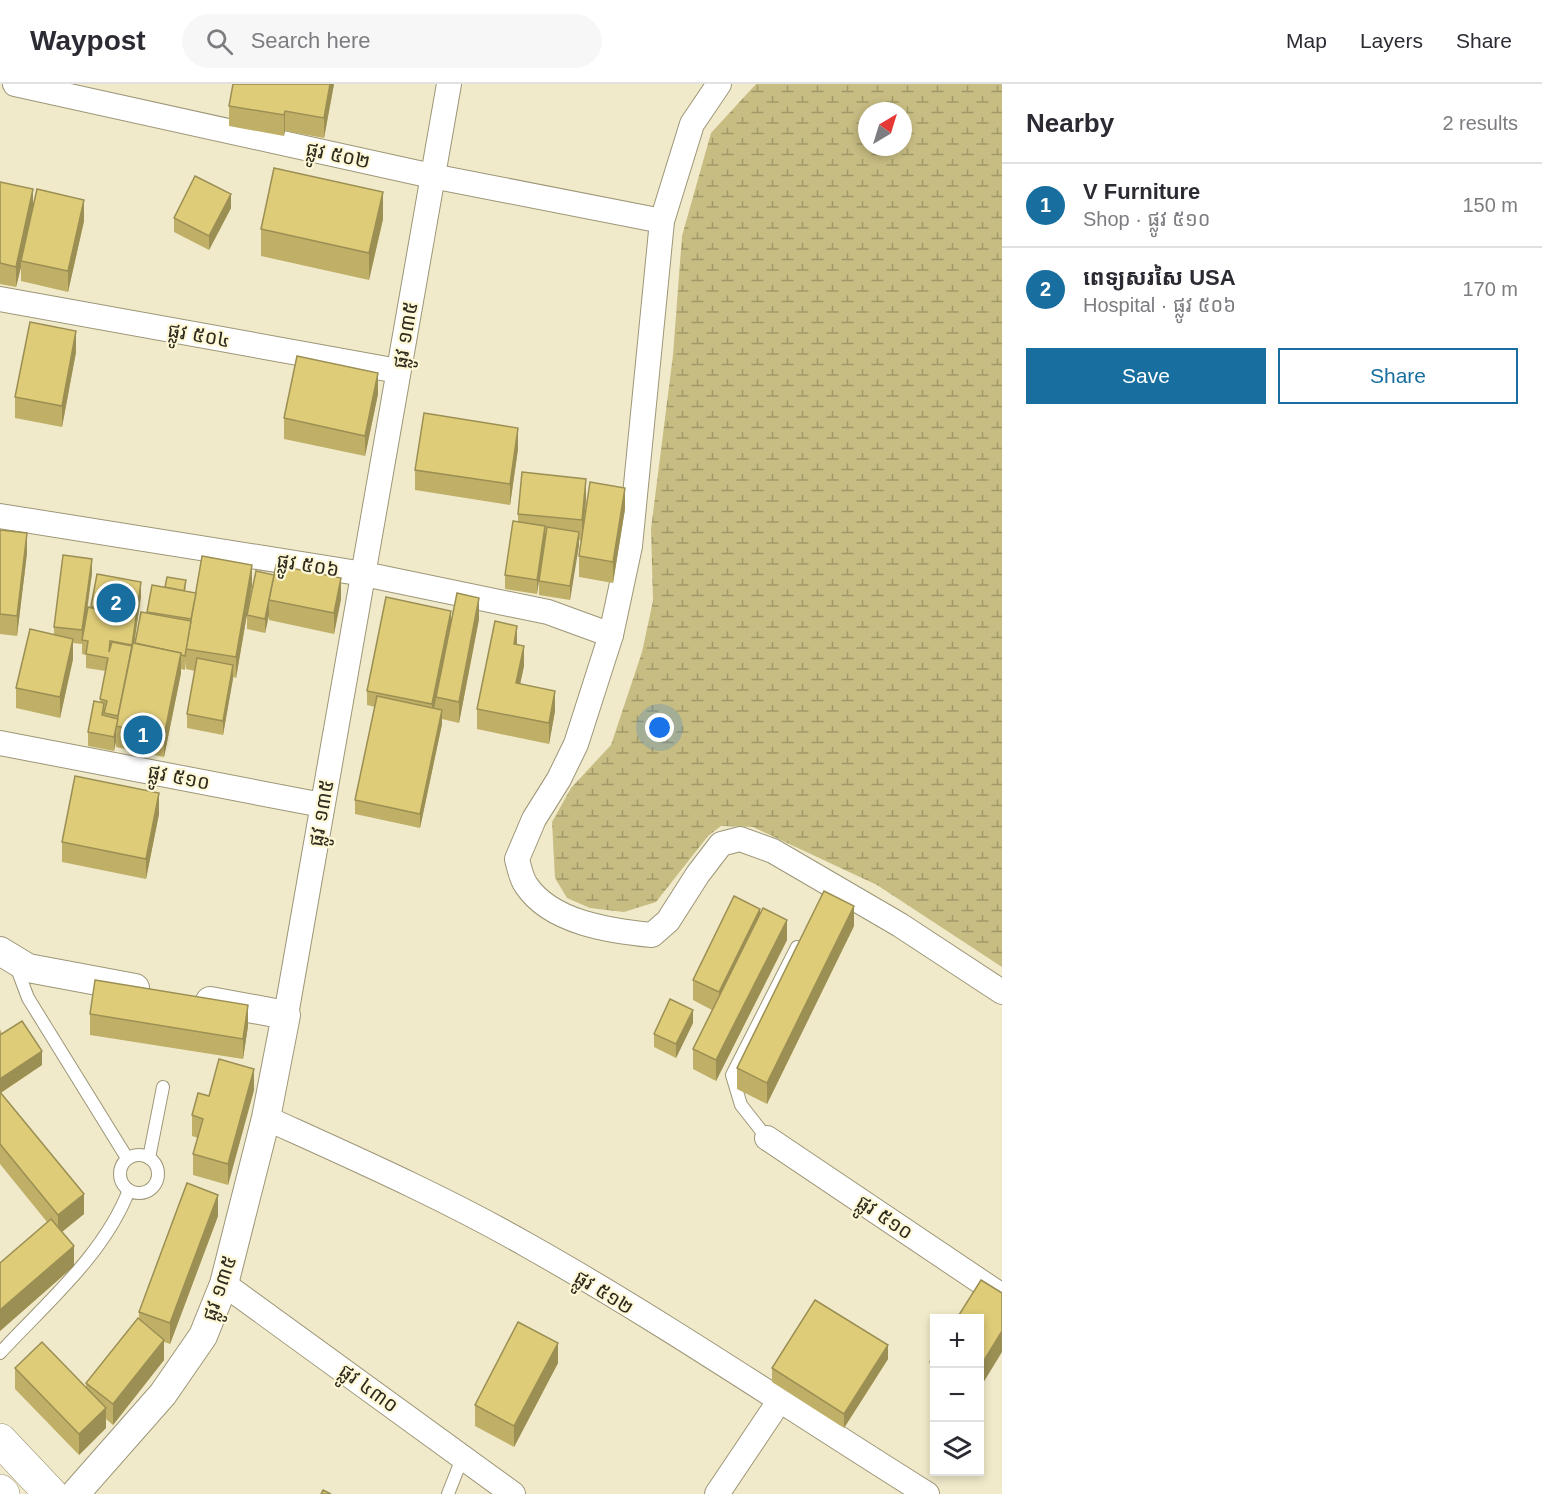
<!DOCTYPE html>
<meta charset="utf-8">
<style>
:root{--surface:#fff;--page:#f7f7f7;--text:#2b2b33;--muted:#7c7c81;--line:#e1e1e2;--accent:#186f9f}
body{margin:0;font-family:Arial,"Noto Sans Khmer",sans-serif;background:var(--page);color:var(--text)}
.controls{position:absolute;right:18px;bottom:18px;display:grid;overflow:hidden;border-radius:0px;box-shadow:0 3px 9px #0003}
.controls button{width:54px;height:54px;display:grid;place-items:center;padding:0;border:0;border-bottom:2px solid var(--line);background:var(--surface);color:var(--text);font:30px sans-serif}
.compass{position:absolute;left:858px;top:18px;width:54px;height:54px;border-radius:50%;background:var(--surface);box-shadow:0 3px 9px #0003;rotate:38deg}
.you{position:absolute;left:660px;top:644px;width:21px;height:21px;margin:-15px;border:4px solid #fff;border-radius:50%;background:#1a73e8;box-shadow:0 0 0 9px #1a73e833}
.badge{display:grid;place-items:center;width:39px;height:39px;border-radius:50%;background:var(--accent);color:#fff;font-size:20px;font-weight:700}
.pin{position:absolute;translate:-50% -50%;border:3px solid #fff;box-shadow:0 2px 6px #0006}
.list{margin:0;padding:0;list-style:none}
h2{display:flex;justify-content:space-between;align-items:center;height:78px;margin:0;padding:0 24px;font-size:26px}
h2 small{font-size:20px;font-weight:400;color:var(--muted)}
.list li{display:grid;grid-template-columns:39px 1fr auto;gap:18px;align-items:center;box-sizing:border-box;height:84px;padding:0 24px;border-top:2px solid var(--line)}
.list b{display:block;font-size:22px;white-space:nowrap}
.list p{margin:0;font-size:20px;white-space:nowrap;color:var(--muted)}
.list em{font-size:20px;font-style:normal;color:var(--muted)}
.actions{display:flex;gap:12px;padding:18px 24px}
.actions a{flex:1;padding:14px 0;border:2px solid var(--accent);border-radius:0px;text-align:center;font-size:21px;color:var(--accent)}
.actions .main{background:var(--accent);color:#fff}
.icon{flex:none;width:33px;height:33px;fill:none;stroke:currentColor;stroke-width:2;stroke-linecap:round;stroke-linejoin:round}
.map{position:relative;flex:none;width:1002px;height:1410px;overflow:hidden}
header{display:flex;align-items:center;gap:36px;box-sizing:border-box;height:84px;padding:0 30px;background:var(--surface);border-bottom:2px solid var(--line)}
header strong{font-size:28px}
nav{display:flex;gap:33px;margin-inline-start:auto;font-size:21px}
.search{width:420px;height:54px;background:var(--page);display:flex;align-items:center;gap:15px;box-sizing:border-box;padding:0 21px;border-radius:33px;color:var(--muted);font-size:22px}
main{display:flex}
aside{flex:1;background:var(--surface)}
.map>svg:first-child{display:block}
.wetland{fill:url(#wetland-marsh);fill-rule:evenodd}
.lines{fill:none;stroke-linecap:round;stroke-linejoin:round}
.service-casing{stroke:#9c9678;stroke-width:14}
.minor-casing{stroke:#9c9678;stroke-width:26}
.tertiary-casing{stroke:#9c9678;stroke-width:30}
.primary-casing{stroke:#9c9678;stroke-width:34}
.service{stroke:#fff;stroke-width:12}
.minor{stroke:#fff;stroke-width:24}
.tertiary{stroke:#fff;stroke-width:28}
.primary{stroke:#fff;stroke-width:33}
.wall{fill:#bfaf67}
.shaded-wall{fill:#9b8f54}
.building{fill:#decc78;stroke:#9b8f54;stroke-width:1.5}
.labels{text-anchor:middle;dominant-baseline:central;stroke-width:4.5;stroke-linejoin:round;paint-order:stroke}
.street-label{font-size:20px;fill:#2d2b1e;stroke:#fef8d7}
</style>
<header>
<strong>Waypost</strong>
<div class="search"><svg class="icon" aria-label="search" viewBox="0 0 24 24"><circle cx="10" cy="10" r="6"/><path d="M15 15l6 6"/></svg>Search here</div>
<nav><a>Map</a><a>Layers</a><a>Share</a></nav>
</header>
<main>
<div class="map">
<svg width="1002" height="1410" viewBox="0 0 1002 1410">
<defs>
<pattern id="wetland-marsh" width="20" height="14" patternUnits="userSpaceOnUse" patternTransform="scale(1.5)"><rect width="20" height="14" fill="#c7bc82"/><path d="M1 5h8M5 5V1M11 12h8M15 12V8" fill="none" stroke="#a2996a"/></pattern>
</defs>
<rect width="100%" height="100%" fill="#f1eaca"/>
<path class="wetland" d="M756,0H1002V883L877,801L753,743L721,742L708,752L656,818L624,828L590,824L567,814L555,794L552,738L571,704L611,661L642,568L653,517L651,445L673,271L682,152L711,49ZM867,27H903V63H867Z"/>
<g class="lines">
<g class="service-casing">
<g id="service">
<polyline points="16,882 28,914 127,1074"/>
<polyline points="767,1054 741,1021 732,991 797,863"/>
<circle cx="139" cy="1090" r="19"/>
<polyline points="149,1074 163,1003"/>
<path d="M0,1269C46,1219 104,1171 129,1106"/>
<polyline points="448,1410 463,1372"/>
</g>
</g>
<g class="minor-casing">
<g id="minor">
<polyline points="15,0 432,92 662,137"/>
<path d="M719,0L692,40L662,137L630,462L611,551L576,660L559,695L534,735L517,775C519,783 521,794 526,801C551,839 611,847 652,851L668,837L698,790L721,760L740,755L773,767L900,841L1002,908"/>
<polyline points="0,215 398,287"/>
<polyline points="0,432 364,490 548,528 611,551"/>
<polyline points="0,659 322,721"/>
<polyline points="286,931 449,0"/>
<path d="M266,1034C354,1074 443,1113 527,1161C664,1238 794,1327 927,1410"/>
<polyline points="767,1054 1002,1212"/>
<polyline points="224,1200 513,1410"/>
<polyline points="717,1410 780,1316"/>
</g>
</g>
<g class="tertiary-casing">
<g id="tertiary">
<polyline points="0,867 28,884 135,904"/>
<polyline points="75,1410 163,1310 203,1252 224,1200 266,1034 286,931 210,917"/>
</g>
</g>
<g class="primary-casing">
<g id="primary">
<polyline points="0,1356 51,1410"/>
<polyline points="0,1407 3,1410"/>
</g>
</g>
<use href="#service" class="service"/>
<use href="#minor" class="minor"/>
<use href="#tertiary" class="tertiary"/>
<use href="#primary" class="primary"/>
</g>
<g class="wall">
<polygon points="233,0 334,0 324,54 285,47 284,52 229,42 229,22"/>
<polygon points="0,98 33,122 84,137 68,208 21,197 21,183 16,203 0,200"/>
<polygon points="231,124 209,166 174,148 174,134"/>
<polygon points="383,135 369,196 261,172 261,145"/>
<polygon points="76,268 62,343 15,334 15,313"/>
<polygon points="378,310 365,372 284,355 284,334"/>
<polygon points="518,365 510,421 415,406 415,386"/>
<polygon points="586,416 583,445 625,425 613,499 579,493 579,472 581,457 579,456 570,516 539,511 539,497 545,453 537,510 505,505 505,491 518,438 518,430"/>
<polygon points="0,446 27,469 17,552 0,550"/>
<polygon points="256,487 341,515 334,550 269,536 269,531 265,549 247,545 247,531"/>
<polygon points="92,489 85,544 91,524 97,490 141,512 134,559 135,559 147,529 152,501 165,503 186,503 185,507 196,509 252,501 236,594 233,593 223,651 187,644 187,630 195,587 186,585 186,577 185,586 181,585 181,589 164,673 116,663 116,657 114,667 88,662 88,648 100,618 106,587 86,584 86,571 82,570 82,560 73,559 73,575 60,634 16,624 16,604 54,550 54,543"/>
<polygon points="479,535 459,639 442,635 442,640 420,744 355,730 355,716 375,623 367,621 367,607 451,538"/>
<polygon points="517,561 524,582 520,600 555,627 549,660 477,645 477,625"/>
<polygon points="159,730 146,795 62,778 62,758"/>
<polygon points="760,831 787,856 716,997 693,985 693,965 712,926 693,916 693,896"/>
<polygon points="854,842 767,1020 737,1005 737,984"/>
<polygon points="90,930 248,942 243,975 90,951"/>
<polygon points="693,939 676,974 654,963 654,950"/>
<polygon points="0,945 2,950 42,981 1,1009 84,1130 62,1148 74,1182 0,1247 0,1179 47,1138 0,1080"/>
<polygon points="254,1006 228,1101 193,1091 193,1070 198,1054 192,1052 192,1031 209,1012"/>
<polygon points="218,1132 170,1260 164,1258 164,1276 113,1341 106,1335 106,1344 79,1371 15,1305 15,1284 86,1304 86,1299 139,1235 139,1228"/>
<polygon points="934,1270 934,1301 930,1298 930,1278"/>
<polygon points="888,1275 844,1344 772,1298 772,1284"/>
<polygon points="558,1279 514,1363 475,1342 475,1321"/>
</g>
<g class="shaded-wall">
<polygon points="330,0 334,0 324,54 324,34"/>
<polygon points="285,27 285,47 284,52 284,31"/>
<polygon points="33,105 33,125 21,177 21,183 16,203 16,183"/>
<polygon points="383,108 383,135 369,196 369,169"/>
<polygon points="231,110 231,124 209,166 209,152"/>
<polygon points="84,116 84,137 68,208 68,187"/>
<polygon points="76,247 76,268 62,343 62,322"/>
<polygon points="378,289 378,310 365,372 365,352"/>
<polygon points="518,344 518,365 510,421 510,400"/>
<polygon points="586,395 586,416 582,457 582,436"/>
<polygon points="625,404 625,425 613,499 613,478"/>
<polygon points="545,442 545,456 537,510 537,496"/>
<polygon points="579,448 579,462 570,516 570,502"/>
<polygon points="27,449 27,469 17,552 17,532"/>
<polygon points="92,475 92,489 82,560 82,546"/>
<polygon points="252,481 252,501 236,594 236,573"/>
<polygon points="341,494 341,515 334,550 334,529"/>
<polygon points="141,498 141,512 132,575 132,561"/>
<polygon points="479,514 479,535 459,639 459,618"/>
<polygon points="269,517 269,531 265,549 265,535"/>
<polygon points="451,527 451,541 432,634 432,620"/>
<polygon points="517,542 517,562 514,560"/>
<polygon points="73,555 73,575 60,634 60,613"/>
<polygon points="524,562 524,582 516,619 516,599"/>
<polygon points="181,569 181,589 164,673 164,652"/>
<polygon points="233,581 233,595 223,651 223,637"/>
<polygon points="555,607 555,627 549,660 549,639"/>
<polygon points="442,626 442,640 420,744 420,730"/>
<polygon points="116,643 116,657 114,667 114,653"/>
<polygon points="159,709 159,730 146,795 146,775"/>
<polygon points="854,822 854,842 767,1020 767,999"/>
<polygon points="760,825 760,845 719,929 719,908"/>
<polygon points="787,836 787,856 716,997 716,976"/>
<polygon points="248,921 248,942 243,975 243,955"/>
<polygon points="693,926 693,939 676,974 676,960"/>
<polygon points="42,967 42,981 0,1009 0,995"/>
<polygon points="254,985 254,1006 228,1101 228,1080"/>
<polygon points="84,1110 84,1130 58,1151 58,1131"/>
<polygon points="218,1111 218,1132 170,1260 170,1239"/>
<polygon points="74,1162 74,1182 0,1247 0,1226"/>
<polygon points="1002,1247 1002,1268 980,1304 980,1283"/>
<polygon points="164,1256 164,1276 113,1341 113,1320"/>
<polygon points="558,1259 558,1279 514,1363 514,1342"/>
<polygon points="888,1261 888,1275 844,1344 844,1330"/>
<polygon points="106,1324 106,1344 79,1371 79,1350"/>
</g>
<g class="building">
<polygon points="233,0 330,0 324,34 285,27 284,31 229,22"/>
<polygon points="274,84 383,108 369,169 261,145"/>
<polygon points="195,92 231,110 209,152 174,134"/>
<polygon points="0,98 33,105 16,183 0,179"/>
<polygon points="37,105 84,116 68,187 21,177"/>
<polygon points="30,238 76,247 62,322 15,313"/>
<polygon points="297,272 378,289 365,352 284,334"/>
<polygon points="424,329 518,344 510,400 415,386"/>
<polygon points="522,388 586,395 582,436 518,430"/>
<polygon points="590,398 625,404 613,478 579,472"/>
<polygon points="513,437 545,442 537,496 505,491"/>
<polygon points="547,443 579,448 570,502 539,497"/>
<polygon points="0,446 27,449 17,532 0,530"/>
<polygon points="63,471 92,475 82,546 54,543"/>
<polygon points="202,472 252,481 236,573 186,565"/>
<polygon points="276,481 341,494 334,529 269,516"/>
<polygon points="256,487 274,491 265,535 247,531"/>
<polygon points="97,490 141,498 132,561 110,557 109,568 112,558 132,562 118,632 104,629 107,617 100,615 108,574 86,570 88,557 82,556 88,523 96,525 91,522"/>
<polygon points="167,493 186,496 184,507 165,503"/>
<polygon points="152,501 196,509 191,535 147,528"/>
<polygon points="457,509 479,514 459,618 436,613"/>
<polygon points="386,513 451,527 432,620 367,607"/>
<polygon points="141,528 191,537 185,572 181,571 181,569 135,559"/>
<polygon points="495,537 517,542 514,560 524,562 516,599 555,607 549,639 477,625"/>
<polygon points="30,545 73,555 60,613 16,604"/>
<polygon points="133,559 181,569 164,652 116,642"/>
<polygon points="197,574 233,581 223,637 187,630"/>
<polygon points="377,612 442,626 420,730 355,716"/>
<polygon points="94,617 104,619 102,631 118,635 114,653 88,648"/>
<polygon points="75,692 159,709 146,775 62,758"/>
<polygon points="824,807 854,822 767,999 737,984"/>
<polygon points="734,812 760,825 719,908 693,896"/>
<polygon points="763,824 787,836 716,976 693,965"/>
<polygon points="95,896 248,921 243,955 90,930"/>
<polygon points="670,915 693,926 676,960 654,950"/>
<polygon points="22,937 42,967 0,995 0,951"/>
<polygon points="219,975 254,985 228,1080 193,1070 203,1035 192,1031 198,1009 209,1012"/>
<polygon points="0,1008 84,1110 58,1131 0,1060"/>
<polygon points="187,1099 218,1111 170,1239 139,1228"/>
<polygon points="51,1135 74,1162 0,1226 0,1179"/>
<polygon points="981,1196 1002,1209 1002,1247 980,1283 980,1234 957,1234"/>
<polygon points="815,1216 888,1261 844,1330 772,1284"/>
<polygon points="138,1234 164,1256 113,1320 86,1299"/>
<polygon points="518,1238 558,1259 514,1342 475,1321"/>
<polygon points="42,1258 106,1324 79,1350 15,1284"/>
<polygon points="934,1270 934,1281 930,1278"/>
<polygon points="323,1406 331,1410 321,1410"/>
</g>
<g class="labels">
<g class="street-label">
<text transform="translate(338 71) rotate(12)">ផ្លូវ ៥០២</text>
<text transform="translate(199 251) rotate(10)">ផ្លូវ ៥០៤</text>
<text transform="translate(405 251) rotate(-80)">ផ្លូវ ១៣៥</text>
<text transform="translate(308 481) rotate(9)">ផ្លូវ ៥០៦</text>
<text transform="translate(179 693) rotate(11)">ផ្លូវ ៥១០</text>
<text transform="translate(321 729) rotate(-80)">ផ្លូវ ១៣៥</text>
<text transform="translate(885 1133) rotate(34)">ផ្លូវ ៥១០</text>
<text transform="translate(219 1204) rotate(-71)">ផ្លូវ ១៣៥</text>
<text transform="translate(604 1208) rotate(32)">ផ្លូវ ៥១២</text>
<text transform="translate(369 1304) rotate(36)">ផ្លូវ ៤៣០</text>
</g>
</g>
</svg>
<div class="controls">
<button>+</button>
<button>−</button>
<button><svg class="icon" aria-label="layers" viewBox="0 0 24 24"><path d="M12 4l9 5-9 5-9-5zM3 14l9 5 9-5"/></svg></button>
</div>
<svg class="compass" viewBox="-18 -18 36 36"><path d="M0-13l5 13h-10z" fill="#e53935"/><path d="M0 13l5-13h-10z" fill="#7c7c81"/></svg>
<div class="you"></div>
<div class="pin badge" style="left:143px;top:651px">1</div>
<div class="pin badge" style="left:116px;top:519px">2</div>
</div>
<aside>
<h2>Nearby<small>2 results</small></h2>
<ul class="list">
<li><span class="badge">1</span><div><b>V Furniture</b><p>Shop · ផ្លូវ ៥១០</p></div><em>150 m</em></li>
<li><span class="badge">2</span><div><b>ពេទ្យសរសៃ USA</b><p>Hospital · ផ្លូវ ៥០៦</p></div><em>170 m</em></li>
</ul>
<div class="actions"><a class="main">Save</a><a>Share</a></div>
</aside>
</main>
